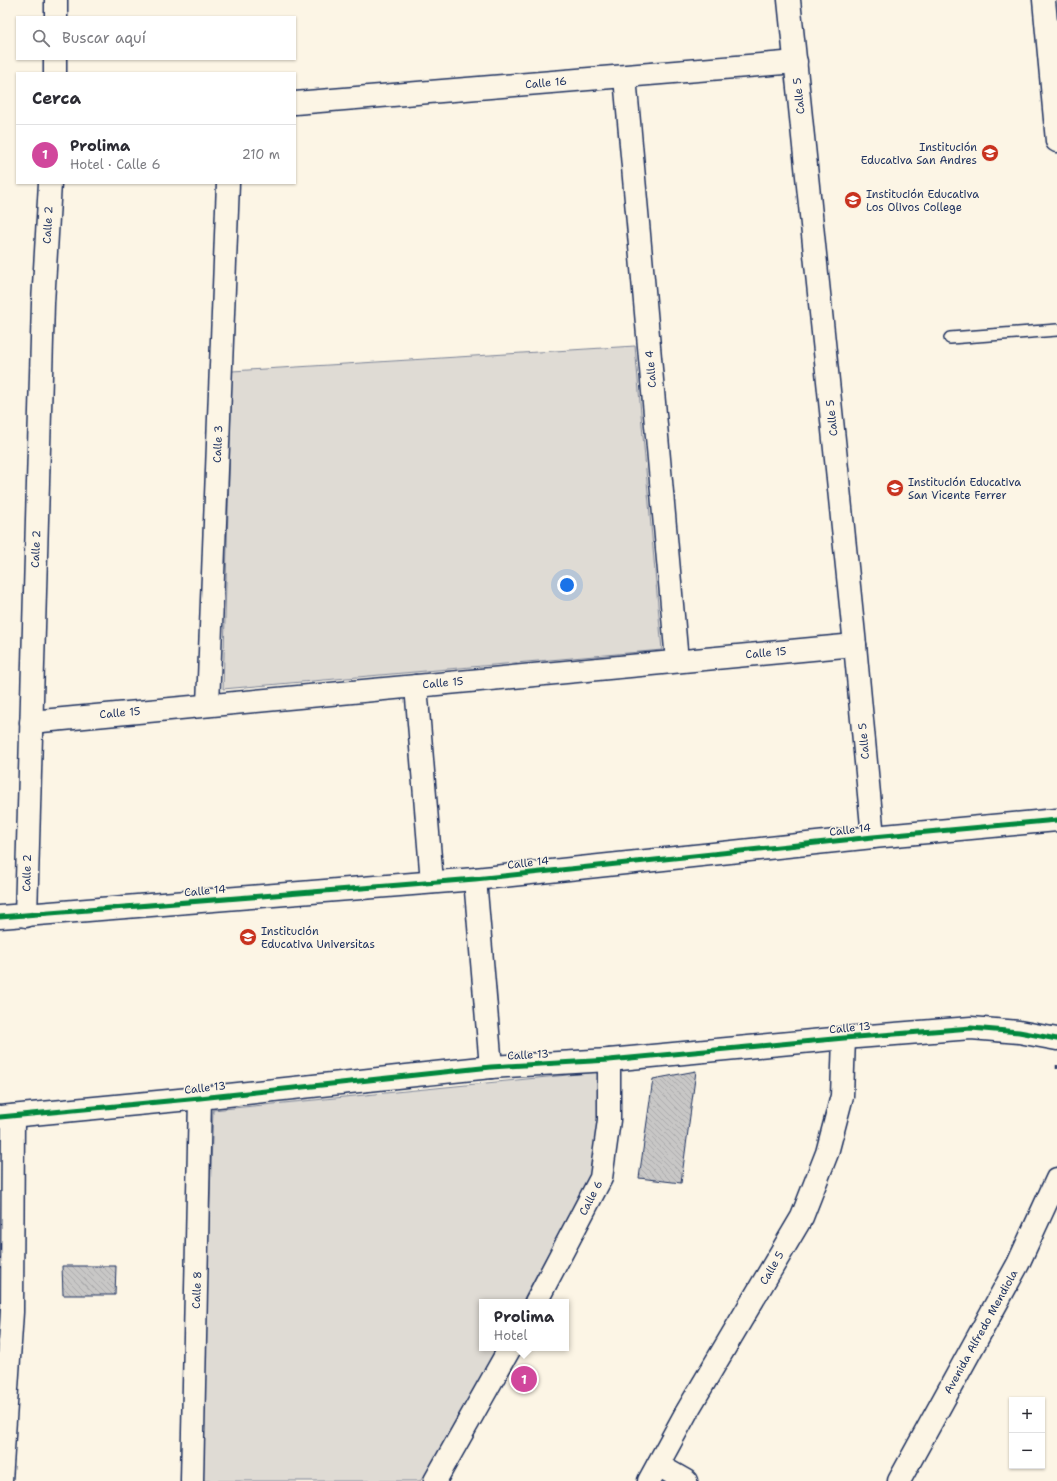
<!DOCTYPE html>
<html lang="es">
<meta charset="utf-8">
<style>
:root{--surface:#fff;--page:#f7f7f7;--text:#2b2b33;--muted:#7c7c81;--line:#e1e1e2;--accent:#2563eb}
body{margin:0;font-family:"Shantell Sans",sans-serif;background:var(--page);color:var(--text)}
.controls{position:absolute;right:12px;bottom:12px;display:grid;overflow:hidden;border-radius:0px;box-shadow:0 1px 3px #0004}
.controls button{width:36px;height:36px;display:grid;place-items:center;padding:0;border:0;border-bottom:1px solid var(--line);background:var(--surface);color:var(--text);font:20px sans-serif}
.you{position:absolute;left:567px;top:585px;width:14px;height:14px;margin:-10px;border:3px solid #fff;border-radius:50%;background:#1a73e8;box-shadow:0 0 0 6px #1a73e833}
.badge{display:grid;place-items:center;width:26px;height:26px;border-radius:50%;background:var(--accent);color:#fff;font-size:13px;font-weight:700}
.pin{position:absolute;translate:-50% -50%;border:2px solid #fff;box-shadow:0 1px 4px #0006}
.popup{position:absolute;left:479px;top:1299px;width:90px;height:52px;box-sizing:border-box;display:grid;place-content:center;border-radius:0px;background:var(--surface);filter:drop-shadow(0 1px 3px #0005);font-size:13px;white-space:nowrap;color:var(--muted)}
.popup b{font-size:15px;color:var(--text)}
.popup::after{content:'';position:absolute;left:50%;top:100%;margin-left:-8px;border:8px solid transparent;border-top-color:var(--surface)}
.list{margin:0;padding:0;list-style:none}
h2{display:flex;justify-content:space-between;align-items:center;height:52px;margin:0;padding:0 16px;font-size:17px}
h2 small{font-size:13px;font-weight:400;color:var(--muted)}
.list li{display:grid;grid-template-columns:26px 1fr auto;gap:12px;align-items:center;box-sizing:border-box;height:60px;padding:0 16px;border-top:1px solid var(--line)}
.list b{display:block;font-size:15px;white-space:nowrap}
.list p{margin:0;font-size:13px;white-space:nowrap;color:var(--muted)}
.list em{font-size:13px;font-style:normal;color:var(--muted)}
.icon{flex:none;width:22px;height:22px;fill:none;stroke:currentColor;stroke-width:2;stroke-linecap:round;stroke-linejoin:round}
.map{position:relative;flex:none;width:1057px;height:1481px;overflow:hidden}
.search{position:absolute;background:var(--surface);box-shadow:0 1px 3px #0004;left:16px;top:16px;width:280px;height:44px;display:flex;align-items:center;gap:10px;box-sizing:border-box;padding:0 14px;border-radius:0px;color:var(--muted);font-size:15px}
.panel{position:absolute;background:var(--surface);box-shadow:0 1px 3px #0004;left:16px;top:72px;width:280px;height:112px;border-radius:0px}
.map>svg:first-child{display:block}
.park{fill:#dfdbd4;stroke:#7d8599}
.building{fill:url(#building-back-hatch);stroke:#1b2f5e}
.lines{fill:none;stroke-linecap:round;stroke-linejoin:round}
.lane-casing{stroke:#1b2f5e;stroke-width:14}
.street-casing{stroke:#1b2f5e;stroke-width:25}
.secondary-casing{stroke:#1b2f5e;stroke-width:25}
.path{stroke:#1b2f5e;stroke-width:2.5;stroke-dasharray:4 3;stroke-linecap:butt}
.lane{stroke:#fcf5e5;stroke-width:11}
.street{stroke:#fcf5e5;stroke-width:22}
.secondary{stroke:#fcf5e5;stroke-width:22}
.cycleway-casing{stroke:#fcf5e5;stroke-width:8}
.cycleway{stroke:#00873e;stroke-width:5}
.labels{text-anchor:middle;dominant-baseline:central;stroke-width:3;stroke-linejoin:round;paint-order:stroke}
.street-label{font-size:11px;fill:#1b2f5e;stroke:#fcf5e5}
.poi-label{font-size:11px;fill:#1b2f5e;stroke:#fcf5e5;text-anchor:start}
</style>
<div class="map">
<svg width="1057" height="1481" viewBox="0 0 1057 1481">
<defs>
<pattern id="building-back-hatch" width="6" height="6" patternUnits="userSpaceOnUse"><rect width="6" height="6" fill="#c8c7c6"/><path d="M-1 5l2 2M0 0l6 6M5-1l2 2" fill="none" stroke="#ababac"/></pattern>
</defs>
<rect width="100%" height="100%" fill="#fcf5e5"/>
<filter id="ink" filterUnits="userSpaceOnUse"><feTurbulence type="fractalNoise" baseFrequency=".025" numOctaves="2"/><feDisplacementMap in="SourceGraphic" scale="8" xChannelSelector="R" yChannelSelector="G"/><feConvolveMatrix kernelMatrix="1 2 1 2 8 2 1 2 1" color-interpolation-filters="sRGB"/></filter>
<g filter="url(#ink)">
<g class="park">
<polygon points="635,346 662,650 223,689 232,371"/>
<polygon points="598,1072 598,1117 591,1174 522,1302 482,1302 482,1348 497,1348 434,1464 420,1481 200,1481 213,1110"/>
</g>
<g class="building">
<polygon points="696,1071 681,1183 639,1178 653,1079"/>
<polygon points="62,1266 116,1266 115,1295 63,1295"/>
</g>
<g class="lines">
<g class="lane-casing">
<polyline id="lane" points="950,338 1057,330"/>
</g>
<g class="street-casing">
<g id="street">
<polyline points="789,0 855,645 873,837"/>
<polyline points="56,17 56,0"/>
<polyline points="55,73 55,59"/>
<polyline points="625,77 677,661"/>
<polyline points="295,103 796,62"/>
<polyline points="416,686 432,882"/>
<polyline points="208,705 228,183"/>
<polyline points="31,722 855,645"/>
<polyline points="475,879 491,1067"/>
<polyline points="26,916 43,303 50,183"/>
<polyline points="0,917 475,879 873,837 1057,820"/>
<polyline points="0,1117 200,1098 491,1067 609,1060 844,1038 971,1028 1019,1032 1057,1039"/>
<polyline points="536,1302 601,1178 609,1120 609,1060"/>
<polyline points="658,1465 686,1481"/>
<polyline points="1,1481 12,1312 13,1116"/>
<polyline points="192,1481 200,1098"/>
<polyline points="435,1481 510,1348"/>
<polyline points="649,1481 686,1413 802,1217 827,1153 842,1096 844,1038"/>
</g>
</g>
<g class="secondary-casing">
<g id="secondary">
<polyline points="1044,0 1057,141"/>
<polyline points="899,1481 1018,1264 1057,1179"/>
</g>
</g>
<polyline class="path" points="1057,1065 1057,1069"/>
<use href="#lane" class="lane"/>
<use href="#street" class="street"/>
<use href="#secondary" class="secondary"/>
<g class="cycleway-casing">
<g id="cycleway">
<polyline points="0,917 475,879 873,837 1057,820"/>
<polyline points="0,1117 200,1098 491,1067 609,1060 844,1038 971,1028 1019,1032 1057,1039"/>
</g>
</g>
<use href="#cycleway" class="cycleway"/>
</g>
</g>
<defs>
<g id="school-disc" transform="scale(0.9)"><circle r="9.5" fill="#c8321e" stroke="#fcf5e5"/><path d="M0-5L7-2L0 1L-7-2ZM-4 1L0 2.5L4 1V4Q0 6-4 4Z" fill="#fff"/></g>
</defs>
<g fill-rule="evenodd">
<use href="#school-disc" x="990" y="153"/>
<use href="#school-disc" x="853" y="200"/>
<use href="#school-disc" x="895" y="488"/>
<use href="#school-disc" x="248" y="937"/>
</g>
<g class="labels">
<g class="street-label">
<text transform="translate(546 83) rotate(-5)">Calle 16</text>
<text transform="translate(799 96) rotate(-96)">Calle 5</text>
<text transform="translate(48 225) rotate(-87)">Calle 2</text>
<text transform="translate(651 369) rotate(-95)">Calle 4</text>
<text transform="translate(832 418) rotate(-96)">Calle 5</text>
<text transform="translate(218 444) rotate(-88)">Calle 3</text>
<text transform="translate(36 549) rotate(-88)">Calle 2</text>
<text transform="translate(766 653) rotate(-5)">Calle 15</text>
<text transform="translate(443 683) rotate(-5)">Calle 15</text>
<text transform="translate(120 713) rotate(-5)">Calle 15</text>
<text transform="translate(864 741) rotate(-95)">Calle 5</text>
<text transform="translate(850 830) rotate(-6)">Calle 14</text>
<text transform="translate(528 863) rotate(-6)">Calle 14</text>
<text transform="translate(27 873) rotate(-89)">Calle 2</text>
<text transform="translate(205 891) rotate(-5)">Calle 14</text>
<text transform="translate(850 1028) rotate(-5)">Calle 13</text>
<text transform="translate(528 1055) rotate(-3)">Calle 13</text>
<text transform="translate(205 1088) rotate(-6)">Calle 13</text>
<text transform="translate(591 1198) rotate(-63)">Calle 6</text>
<text transform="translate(772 1268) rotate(-60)">Calle 5</text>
<text transform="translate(197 1290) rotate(-88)">Calle 8</text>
<text transform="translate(981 1332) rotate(-61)">Avenida Alfredo Mendiola</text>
</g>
<g class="poi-label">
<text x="977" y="147" text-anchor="end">Institución<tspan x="977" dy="13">Educativa San Andres</tspan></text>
<text x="866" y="194">Institución Educativa<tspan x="866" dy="13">Los Olivos College</tspan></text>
<text x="908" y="482">Institución Educativa<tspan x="908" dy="13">San Vicente Ferrer</tspan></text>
<text x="261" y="931">Institución<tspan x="261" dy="13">Educativa Universitas</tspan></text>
</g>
</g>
</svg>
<div class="controls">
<button>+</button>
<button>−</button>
</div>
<div class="you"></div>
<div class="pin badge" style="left:524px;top:1379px;background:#d1479c">1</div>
<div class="popup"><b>Prolima</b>Hotel</div>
<div class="search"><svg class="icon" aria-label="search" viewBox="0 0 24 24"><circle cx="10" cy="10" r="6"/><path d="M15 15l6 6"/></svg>Buscar aquí</div>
<section class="panel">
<h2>Cerca<small></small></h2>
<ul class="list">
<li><span class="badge" style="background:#d1479c">1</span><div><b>Prolima</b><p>Hotel · Calle 6</p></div><em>210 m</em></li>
</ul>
</section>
</div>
